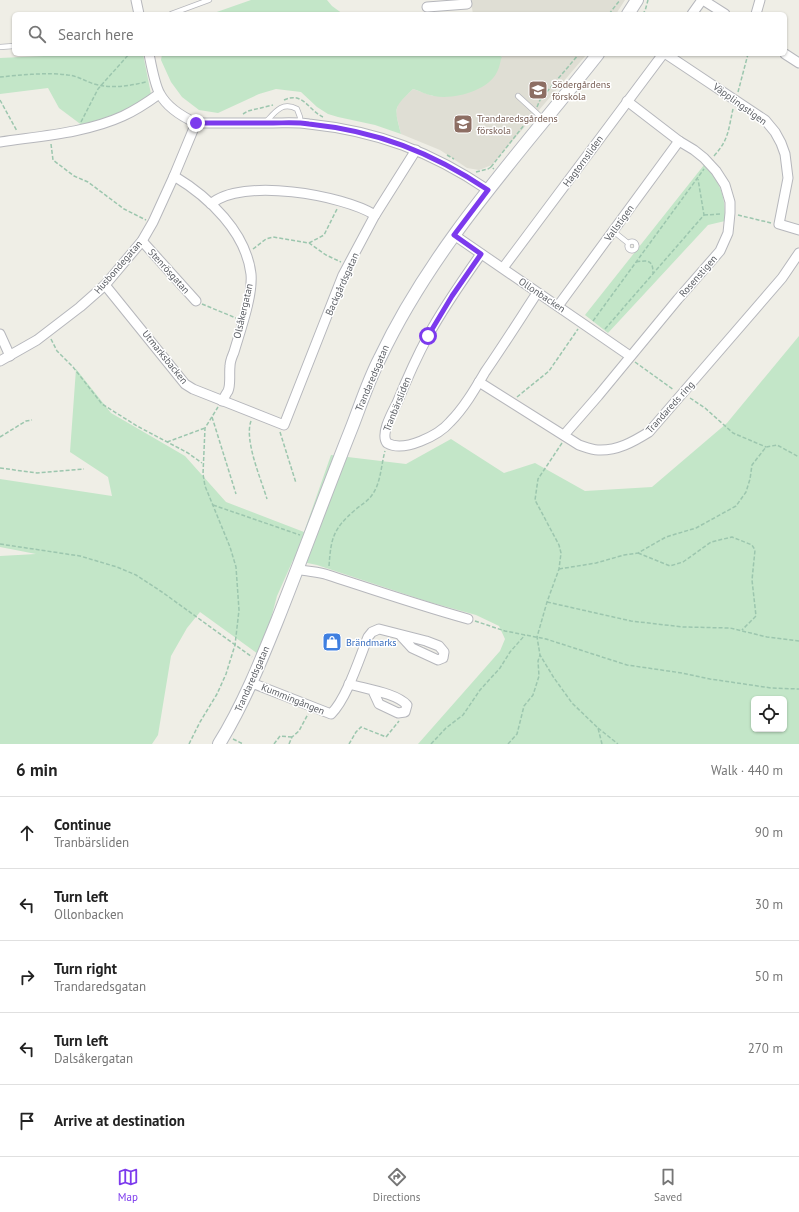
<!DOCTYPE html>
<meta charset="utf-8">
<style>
:root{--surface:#fff;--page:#f6f6f6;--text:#222;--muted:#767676;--line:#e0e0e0;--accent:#7c3aed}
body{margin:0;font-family:"PT Sans",sans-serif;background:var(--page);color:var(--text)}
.controls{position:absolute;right:12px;bottom:12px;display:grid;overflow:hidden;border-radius:6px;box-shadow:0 1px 3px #0004}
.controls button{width:36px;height:36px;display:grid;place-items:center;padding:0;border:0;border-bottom:1px solid var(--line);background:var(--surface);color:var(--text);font:20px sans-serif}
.stop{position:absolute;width:12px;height:12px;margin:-9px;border:3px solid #7c3aed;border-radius:50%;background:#fff}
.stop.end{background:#7c3aed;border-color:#fff;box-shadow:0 1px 4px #0008}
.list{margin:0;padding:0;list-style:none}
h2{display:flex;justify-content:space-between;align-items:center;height:52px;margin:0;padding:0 16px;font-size:17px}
h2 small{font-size:13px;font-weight:400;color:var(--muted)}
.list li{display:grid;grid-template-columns:26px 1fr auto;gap:12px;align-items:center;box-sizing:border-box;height:72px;padding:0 16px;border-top:1px solid var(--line)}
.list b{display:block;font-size:15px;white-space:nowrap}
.list p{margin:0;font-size:13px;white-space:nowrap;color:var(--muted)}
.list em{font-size:13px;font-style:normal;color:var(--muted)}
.icon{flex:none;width:22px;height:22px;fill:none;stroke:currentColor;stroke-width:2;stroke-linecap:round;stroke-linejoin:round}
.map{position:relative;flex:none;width:799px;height:744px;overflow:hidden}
.search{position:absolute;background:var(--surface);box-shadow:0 1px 3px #0004;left:12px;right:12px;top:12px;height:44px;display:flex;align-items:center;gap:10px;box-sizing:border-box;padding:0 14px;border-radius:6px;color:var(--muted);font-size:15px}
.sheet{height:412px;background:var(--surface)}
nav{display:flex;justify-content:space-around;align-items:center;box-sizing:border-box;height:56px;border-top:1px solid var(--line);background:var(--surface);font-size:11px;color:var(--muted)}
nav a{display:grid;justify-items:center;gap:2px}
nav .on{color:var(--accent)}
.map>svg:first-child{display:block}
.education{fill:#dfded4}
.green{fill:#c3e6c8;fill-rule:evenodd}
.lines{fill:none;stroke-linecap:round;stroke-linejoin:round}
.lane-casing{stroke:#b6b7bc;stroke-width:6}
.street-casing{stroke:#b6b7bc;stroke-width:11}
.secondary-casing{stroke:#b7b9bf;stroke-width:14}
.path{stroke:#9cc6ae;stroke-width:1.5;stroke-dasharray:4 2;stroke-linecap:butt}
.lane{stroke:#fff;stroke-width:4.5}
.street{stroke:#fff;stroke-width:9}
.secondary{stroke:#fff;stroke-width:12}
.route{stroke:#7c3aed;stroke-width:5}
.labels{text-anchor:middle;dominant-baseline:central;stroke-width:3;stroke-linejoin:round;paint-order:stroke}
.education-label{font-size:10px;fill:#785e54;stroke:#fff;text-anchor:start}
.street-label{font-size:10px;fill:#5d6066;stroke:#fff}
.shop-label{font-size:10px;fill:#366cbe;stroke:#fff;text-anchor:start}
</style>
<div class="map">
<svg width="799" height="744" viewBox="0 0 799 744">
<rect width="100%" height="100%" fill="#efeee6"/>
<g class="education">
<polygon points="472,0 625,0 616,14 473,14 471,2"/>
<polygon points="497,54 587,54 492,165 479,170 467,168 440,150 401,134 396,114 398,103 413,89 433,96 502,57"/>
</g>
<g class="green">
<polygon points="251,0 327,0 332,6 343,14 211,14"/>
<polygon points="87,54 143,54 151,94 117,116 83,126 59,108 48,88 0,94 0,58"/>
<path d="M162,54H497L502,57C500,61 500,67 497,72C488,91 453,100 434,96C427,95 420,91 413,89C393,108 394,107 401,134L375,125L338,117L328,114L317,107L301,92L276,89L259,94L218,113L199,110L182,97L171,82L161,60Z"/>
<path d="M704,165C722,185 725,195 725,221L708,225L608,333L585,315Z"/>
<path d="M799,336V744H418L500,651L505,639L499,626L476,615L429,602L317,565L293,560L277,596L269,626L258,654L200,612L187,628L171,656L158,735L152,744H0V556L36,554L0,547V479L112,496L108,477L70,452L76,369L111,413L185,456L226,502L304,532L331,455L406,464L451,439L504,473L535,463L585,491L652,487L727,423ZM754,699H784V729H754Z"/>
</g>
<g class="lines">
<g class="lane-casing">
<g id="lane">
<polyline points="171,14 209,0"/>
<polyline points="0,47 14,46"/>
<polyline points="518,96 543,119"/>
<path d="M266,122C275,112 282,101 297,109L300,117V123"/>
<polyline points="613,231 628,243"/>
<circle cx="632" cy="246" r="4.5"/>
</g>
</g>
<g class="street-casing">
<g id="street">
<polyline points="136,0 139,14"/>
<polyline points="703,0 725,14"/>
<polyline points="427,7 467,4 466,0"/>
<polyline points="692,14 702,0"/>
<polyline points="756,14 760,0"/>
<path d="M149,54C151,64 155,86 160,94C167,107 183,117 196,123C222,123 247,123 273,123C285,123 297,122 309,124C377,131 432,152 488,190"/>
<polyline points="666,54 765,120 775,132 781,143 785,154 788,178 779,224 799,230"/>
<polyline points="785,54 799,63"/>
<path d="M0,142C40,136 86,133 123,116C136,110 148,102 159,94"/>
<path d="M174,176C209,197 246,232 251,274C253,296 240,331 234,352C232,357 230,361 230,366C229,374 231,384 228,391C226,394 224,398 222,401"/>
<path d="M211,204C241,177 343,195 375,215"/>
<polyline points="454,235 630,356"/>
<polyline points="142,241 196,301"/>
<path d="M481,254C462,281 443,308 428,336C416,358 406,381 397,403C392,413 380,434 387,443C404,453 439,435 450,422C464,408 475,389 485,372C503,346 520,319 537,293"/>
<polyline points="503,268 663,54"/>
<polyline points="105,285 185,384 193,389 284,425 343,275 375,215 416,150"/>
<polyline points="558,306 679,141"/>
<polyline points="0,334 10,356"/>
<polyline points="0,361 37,340 80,307 105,285 142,241 153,222 174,176 196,123"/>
<path d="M479,382L579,445C585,447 592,450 598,450C617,451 633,442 649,432L782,278L799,253"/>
<polyline points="564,435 598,396 678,299 720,251 728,233 730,213 730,202 725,185 716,171 704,158 694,150 679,141 627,101"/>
<path d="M298,569C307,572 318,571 328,575C374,590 421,606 468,619"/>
<path d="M252,683L331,714C347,698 359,659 368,637L372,632L379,629L426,641L439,646L444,652L443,658L438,660L412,648L401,636"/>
<path d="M349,684C366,689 396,693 407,705L405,712L398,713L379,704L373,691"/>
</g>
</g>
<g class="secondary-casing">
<g id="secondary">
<polyline points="628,14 637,0"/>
<path d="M219,744C243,705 260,663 277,621C302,558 325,495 350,432C360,407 368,381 380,358C434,244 521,152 598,54"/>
</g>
</g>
<g class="path">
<polyline points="609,14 620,0"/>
<polyline points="642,14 645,11 648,0"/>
<path d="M0,77C21,75 48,72 68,75C78,76 85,81 94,84C112,89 128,86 146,82"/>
<polyline points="738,92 748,54"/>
<polyline points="0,100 17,131"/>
<path d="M284,100C303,91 308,110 323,117"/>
<polyline points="537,107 540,100 579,54"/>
<polyline points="243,114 248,111 273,105"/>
<polyline points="81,122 98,89 129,54"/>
<polyline points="51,144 53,160 74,176 88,182 124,209 146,220"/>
<polyline points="447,155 454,159"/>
<path d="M714,156C729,139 728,131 733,109"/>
<polyline points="491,167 532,115"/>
<polyline points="476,172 488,169 491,167 494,169"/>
<polyline points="704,215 722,214"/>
<polyline points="738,215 771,223"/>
<polyline points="309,243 324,235 337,209"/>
<polyline points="253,249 266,239 273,237 309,243 326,255 341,262"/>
<path d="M636,262C648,260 653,260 653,273"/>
<polyline points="202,304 236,318"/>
<polyline points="593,321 704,169"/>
<polyline points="605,329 704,215 698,179"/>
<polyline points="51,339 57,351 73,367 102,404 137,426 188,453 202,463"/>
<polyline points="635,362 674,390"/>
<polyline points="517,397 549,371 578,329"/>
<polyline points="690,398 705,408 733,433 766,447"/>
<polyline points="212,417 236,494"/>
<path d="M251,421C244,440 261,479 267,499"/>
<polyline points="280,432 296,483"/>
<polyline points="0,437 26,421 32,420"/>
<polyline points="167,442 205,428"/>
<polyline points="562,443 538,479 535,500 559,545 561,553 559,569 547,602 537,637 540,655 554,678 572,703 598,728 602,744"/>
<polyline points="0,468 37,473 84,469"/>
<polyline points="213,505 300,535"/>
<polyline points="0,544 80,556 117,567 136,575 162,592 252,657"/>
<polyline points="638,553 670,566 683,562 711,542 732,537 752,545 755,550 752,580 756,616 742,630"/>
<path d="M329,566C331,538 333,529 355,510C361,505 368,501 372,495C381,483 381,465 385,451"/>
<polyline points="559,569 596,563 624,555 638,553 666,537 696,528 736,506 746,492 750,479 752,465 766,447 777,445 799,457"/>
<polyline points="547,602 631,621 683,627 730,628 767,637 799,641"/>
<polyline points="475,621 505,631 546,639 627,665 682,673 710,679 771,688 799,689"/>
<polyline points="598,728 618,744"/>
<polyline points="233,739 243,744"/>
<polyline points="189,744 200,722 217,694 226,674 235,645 239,610 236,567 230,547 205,486 203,474 205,428 218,407"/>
<polyline points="274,744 280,736 292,737"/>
<polyline points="289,744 292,737 299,731 308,714"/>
<polyline points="349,744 356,732 361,727 386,737 399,721"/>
<polyline points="431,744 446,728 463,715 480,690 500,668 510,652 525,635"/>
<polyline points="508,744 517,734 524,706 533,695 539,676 538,661 540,655"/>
</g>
<use href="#lane" class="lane"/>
<use href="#street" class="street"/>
<use href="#secondary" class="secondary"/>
</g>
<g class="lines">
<path class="route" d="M196,123C222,123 247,123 273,123C285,123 297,122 309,124C377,131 431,152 488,190L454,235L481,254L452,296L428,336"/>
</g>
<defs>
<g id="school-square" transform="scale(1)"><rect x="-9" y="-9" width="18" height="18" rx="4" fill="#8d6e63" stroke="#fff"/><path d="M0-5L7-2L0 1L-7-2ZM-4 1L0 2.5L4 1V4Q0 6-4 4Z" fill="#fff"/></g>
<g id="shop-square" transform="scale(1)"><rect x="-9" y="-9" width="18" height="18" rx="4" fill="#3f7fe0" stroke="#fff"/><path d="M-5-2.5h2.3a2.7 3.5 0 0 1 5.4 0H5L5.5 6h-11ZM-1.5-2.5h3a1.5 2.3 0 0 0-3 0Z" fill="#fff"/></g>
</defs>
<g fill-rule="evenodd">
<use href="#school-square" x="538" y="90"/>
<use href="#school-square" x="463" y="124"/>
<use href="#shop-square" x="332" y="642"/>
</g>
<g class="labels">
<g class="education-label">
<text x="552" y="84">Södergårdens<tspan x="552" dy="12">förskola</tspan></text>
<text x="477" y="118">Trandaredsgårdens<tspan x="477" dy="12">förskola</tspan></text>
</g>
<g class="street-label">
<text transform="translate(740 104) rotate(36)">Väpplingstigen</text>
<text transform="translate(583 161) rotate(-54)">Hagtornsliden</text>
<text transform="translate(619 223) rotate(-54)">Vallstigen</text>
<text transform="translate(118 267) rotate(-49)">Husbondegatan</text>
<text transform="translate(169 271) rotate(48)">Stenrösgatan</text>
<text transform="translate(698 276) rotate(-49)">Rosenstigen</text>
<text transform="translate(342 284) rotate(-66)">Backgårdsgatan</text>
<text transform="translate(542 295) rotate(34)">Ollonbacken</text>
<text transform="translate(243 311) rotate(-77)">Olsåkergatan</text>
<text transform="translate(165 357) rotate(51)">Utmarksbacken</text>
<text transform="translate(372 378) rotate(-67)">Trandaredsgatan</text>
<text transform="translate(397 404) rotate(-68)">Tranbärsliden</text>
<text transform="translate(670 407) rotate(-48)">Trandareds ring</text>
<text transform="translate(252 679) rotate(-66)">Trandaredsgatan</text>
<text transform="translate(293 699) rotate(22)">Kummingången</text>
</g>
<g class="shop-label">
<text x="346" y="642">Brändmarks</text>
</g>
</g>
</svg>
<div class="controls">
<button><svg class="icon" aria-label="locate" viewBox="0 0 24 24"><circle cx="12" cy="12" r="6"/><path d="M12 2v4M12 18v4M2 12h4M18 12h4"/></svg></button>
</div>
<div class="stop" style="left:428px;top:336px"></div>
<div class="stop end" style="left:196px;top:123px"></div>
<div class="search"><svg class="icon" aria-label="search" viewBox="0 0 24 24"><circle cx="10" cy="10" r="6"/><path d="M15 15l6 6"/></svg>Search here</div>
</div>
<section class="sheet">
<h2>6 min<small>Walk · 440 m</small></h2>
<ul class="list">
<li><svg class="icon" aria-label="ahead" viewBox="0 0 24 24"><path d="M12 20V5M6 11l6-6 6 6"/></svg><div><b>Continue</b><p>Tranbärsliden</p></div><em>90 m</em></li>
<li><svg class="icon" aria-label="left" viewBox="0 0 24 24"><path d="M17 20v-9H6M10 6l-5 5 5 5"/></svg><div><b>Turn left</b><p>Ollonbacken</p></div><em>30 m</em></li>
<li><svg class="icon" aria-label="right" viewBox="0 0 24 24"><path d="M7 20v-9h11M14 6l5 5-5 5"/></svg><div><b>Turn right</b><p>Trandaredsgatan</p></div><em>50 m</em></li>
<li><svg class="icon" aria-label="left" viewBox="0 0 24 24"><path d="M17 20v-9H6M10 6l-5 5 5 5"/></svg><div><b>Turn left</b><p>Dalsåkergatan</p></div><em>270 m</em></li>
<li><svg class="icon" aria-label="arrive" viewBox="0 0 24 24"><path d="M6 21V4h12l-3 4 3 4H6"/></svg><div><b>Arrive at destination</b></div></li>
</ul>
</section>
<nav>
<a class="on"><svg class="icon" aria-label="map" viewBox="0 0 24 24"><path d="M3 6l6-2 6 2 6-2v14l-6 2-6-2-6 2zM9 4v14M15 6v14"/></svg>Map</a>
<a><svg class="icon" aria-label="directions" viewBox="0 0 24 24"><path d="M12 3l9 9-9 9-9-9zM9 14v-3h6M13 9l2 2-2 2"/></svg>Directions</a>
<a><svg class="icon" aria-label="saved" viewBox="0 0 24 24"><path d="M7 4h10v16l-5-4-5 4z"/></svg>Saved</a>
</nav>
